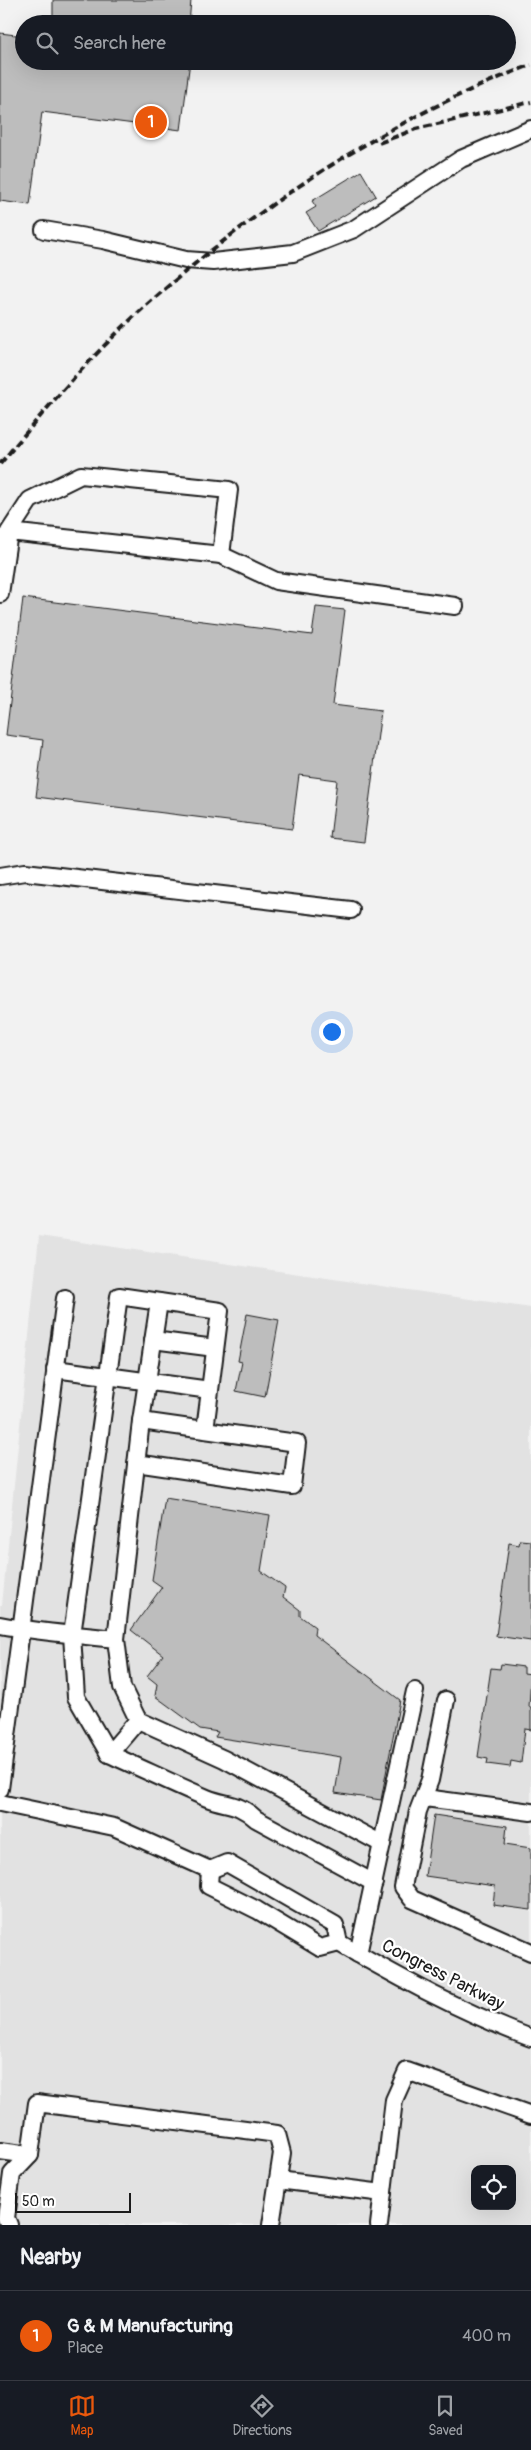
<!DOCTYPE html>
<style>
:root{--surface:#171b24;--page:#20242c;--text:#f1f3f6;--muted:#9ea1a6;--line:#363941;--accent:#ea580c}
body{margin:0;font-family:Pangolin,sans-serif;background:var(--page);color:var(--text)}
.controls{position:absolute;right:15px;bottom:15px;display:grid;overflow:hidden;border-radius:10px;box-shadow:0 5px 20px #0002}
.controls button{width:45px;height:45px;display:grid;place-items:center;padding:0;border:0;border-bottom:1px solid var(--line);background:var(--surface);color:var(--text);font:25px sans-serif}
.scale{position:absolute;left:15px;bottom:12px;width:116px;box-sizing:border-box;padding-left:5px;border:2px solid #1c1c1c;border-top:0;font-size:14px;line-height:18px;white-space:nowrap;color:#1c1c1c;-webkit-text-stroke:4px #fff;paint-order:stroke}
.you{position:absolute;left:331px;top:1031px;width:18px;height:18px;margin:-12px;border:4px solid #fff;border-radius:50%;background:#1a73e8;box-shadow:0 0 0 8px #1a73e833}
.badge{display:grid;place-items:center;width:32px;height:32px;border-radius:50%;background:var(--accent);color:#fff;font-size:16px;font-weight:700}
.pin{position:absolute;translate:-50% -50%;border:2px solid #fff;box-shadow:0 1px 5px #0006}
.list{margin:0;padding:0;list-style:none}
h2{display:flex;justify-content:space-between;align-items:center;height:65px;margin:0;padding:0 20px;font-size:21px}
h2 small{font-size:16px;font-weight:400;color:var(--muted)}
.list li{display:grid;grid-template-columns:32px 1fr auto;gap:15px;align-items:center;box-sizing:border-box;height:90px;padding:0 20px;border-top:1px solid var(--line)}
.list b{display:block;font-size:19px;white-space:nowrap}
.list p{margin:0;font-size:16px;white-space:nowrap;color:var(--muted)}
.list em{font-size:16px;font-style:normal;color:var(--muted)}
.icon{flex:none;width:28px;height:28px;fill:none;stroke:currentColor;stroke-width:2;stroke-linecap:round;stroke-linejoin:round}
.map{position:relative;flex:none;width:531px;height:2225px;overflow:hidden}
.search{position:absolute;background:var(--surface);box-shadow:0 5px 20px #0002;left:15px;right:15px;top:15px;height:55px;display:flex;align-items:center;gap:12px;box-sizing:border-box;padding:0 18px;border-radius:28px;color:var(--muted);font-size:19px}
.sheet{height:155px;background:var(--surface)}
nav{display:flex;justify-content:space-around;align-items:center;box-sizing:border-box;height:70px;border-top:1px solid var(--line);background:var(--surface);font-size:14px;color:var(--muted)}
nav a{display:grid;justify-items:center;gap:2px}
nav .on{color:var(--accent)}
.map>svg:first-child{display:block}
.built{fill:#e2e2e2;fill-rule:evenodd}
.building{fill:#bdbdbd;stroke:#1c1c1c}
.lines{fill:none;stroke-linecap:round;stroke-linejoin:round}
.minor-casing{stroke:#1c1c1c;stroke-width:20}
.minor{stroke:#fff;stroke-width:16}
.rail{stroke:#1c1c1c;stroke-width:4;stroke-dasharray:8 4;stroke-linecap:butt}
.labels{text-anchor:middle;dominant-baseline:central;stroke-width:4.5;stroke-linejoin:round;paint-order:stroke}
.street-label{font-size:18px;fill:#1c1c1c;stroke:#fff}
</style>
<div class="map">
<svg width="531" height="2225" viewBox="0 0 531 2225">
<rect width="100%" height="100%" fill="#f2f2f2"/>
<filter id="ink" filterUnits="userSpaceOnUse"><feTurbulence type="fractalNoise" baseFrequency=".02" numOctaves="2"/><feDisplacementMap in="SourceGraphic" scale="10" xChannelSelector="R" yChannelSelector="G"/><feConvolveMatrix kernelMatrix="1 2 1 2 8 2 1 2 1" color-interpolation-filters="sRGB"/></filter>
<g filter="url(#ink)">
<path class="built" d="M39,1236L531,1308V2225H0V1605H2ZM475,2169H512V2206H475Z"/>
<g class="building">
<polygon points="53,0 191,0 189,24 100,24 53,18"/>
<polygon points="0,33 24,36 24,61 190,61 181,130 42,112 30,205 0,201"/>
<polygon points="361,171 376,196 318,231 306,213 316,207 312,201"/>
<polygon points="23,598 312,635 316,607 345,610 333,705 381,711 364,842 330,838 337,780 299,775 292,829 36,797 43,740 6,735"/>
<polygon points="247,1314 279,1320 265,1397 236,1391 242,1362 238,1361"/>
<polygon points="165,1498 270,1515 261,1571 285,1588 283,1597 300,1610 300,1616 315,1627 314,1635 400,1700 381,1800 335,1793 341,1757 215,1737 218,1732 200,1729 155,1696 157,1684 147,1676 163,1655 131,1630 162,1587 152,1580"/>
<polygon points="520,1540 531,1541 531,1641 496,1636 509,1543 519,1545"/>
<polygon points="501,1664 524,1667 524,1673 531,1674 529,1707 531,1707 531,1730 525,1729 521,1763 511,1761 510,1767 487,1764 488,1759 478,1757 491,1668 500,1669"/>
<polygon points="434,1815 507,1826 505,1844 531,1848 531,1910 493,1905 495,1886 425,1876"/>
</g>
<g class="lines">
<g class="minor-casing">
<g id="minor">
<polyline points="44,230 103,240 186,260 213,262 293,253 354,229 461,159 531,129"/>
<polyline points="221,555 276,581 455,606"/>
<polyline points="0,594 9,532 30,500 81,475 229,490 221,555 9,532"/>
<polyline points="0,876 25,872 351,910"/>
<polyline points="153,1340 215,1348"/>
<polyline points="55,1369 210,1390"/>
<polyline points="136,1463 292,1486 297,1443 141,1421"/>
<path d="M0,1625C38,1632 77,1635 116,1639L122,1687L138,1720L109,1754L76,1697L72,1635L119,1296L220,1311L205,1430"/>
<polyline points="116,1639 141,1421 159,1302"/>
<polyline points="446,1700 430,1780 418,1811 403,1887 412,1899 531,1952"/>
<polyline points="138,1720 224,1759 382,1844"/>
<path d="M109,1754C141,1768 174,1784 207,1798C227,1806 238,1802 256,1819L374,1883"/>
<polyline points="0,1789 65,1298"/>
<polyline points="425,1798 531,1812"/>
<polyline points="0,1803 114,1827 210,1870 227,1863 335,1925 339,1943"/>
<path d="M210,1870L209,1886L257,1910L320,1948L339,1943C403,1980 462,2012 531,2038"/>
<polyline points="358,1954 415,1691"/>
<polyline points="0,2151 30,2155"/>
<polyline points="278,2180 383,2193"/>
<polyline points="9,2225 6,2218 12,2174 30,2155 37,2103 277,2134 282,2153 271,2225"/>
<polyline points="379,2225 394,2100 407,2071 531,2115"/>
</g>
</g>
<use href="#minor" class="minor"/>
<g class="rail">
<polyline points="379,143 416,129 531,102"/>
<path d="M0,464C44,411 89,358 140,311C254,208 387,119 531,65"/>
</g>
</g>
</g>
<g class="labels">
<g class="street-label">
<text transform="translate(443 1975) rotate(27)">Congress Parkway</text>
</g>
</g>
</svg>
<div class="controls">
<button><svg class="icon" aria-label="locate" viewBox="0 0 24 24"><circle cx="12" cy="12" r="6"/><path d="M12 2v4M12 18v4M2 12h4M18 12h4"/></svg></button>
</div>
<div class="scale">50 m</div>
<div class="you"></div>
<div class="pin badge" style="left:151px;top:122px">1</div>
<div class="search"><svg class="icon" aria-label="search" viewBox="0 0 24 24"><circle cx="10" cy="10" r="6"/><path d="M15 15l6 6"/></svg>Search here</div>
</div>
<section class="sheet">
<h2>Nearby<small></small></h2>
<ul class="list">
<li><span class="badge">1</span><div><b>G &amp; M Manufacturing</b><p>Place</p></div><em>400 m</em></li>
</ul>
</section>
<nav>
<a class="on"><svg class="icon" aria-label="map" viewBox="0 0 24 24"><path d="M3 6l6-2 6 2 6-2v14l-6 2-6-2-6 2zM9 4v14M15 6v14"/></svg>Map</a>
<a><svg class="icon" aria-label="directions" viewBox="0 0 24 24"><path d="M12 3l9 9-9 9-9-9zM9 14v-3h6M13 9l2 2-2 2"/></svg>Directions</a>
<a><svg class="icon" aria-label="saved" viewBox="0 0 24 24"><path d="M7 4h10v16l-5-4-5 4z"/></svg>Saved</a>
</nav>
